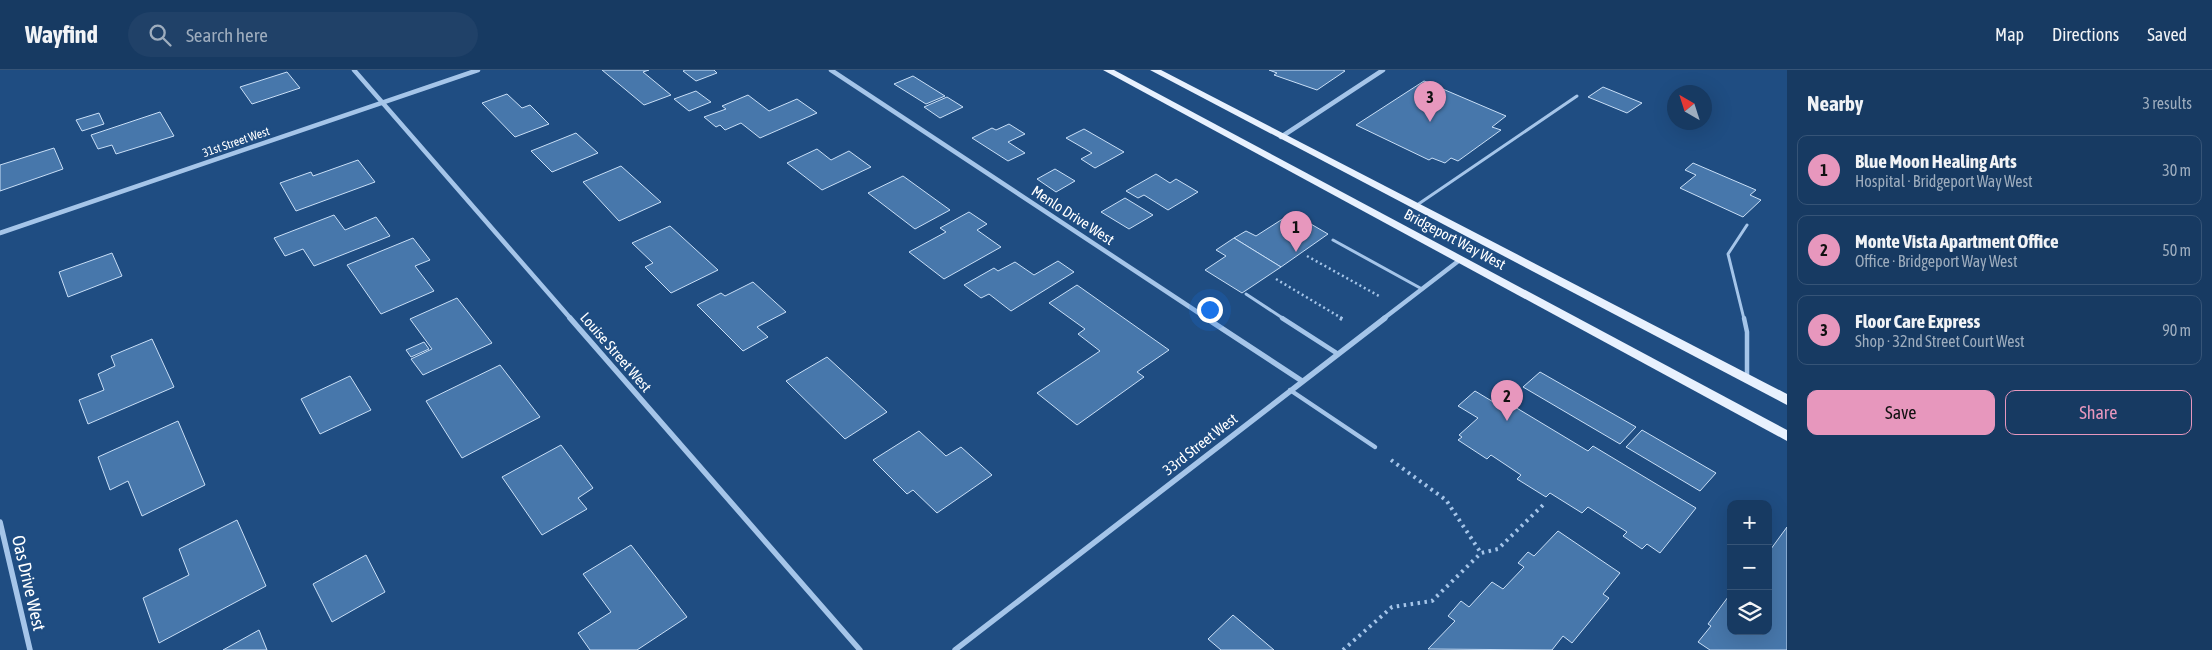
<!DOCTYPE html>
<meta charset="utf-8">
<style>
:root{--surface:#173a62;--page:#204168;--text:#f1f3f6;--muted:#9eadbe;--line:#365477;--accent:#e797bd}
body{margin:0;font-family:"Asap Condensed",sans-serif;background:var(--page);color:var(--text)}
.controls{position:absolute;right:15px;bottom:15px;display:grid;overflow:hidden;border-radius:10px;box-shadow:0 5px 20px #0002}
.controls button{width:45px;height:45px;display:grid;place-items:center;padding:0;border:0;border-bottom:1px solid var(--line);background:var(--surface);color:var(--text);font:25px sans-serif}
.compass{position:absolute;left:1667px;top:15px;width:45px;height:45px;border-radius:50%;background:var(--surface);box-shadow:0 5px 20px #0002;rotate:321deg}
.you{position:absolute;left:1209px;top:239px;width:18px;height:18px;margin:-12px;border:4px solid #fff;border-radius:50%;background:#1a73e8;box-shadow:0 0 0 8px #1a73e833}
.badge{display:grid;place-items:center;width:32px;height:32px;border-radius:50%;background:var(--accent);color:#111;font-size:16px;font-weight:700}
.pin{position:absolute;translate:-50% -41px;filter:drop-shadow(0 1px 2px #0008)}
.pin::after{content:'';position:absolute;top:26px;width:18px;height:15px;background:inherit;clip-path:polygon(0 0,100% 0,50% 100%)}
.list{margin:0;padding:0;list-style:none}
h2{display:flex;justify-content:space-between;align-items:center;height:65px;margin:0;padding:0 20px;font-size:21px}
h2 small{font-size:16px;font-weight:400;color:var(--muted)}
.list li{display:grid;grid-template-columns:32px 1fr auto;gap:15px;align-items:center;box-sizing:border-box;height:70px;margin:0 10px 10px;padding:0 10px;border:1px solid var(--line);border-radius:10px}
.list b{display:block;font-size:19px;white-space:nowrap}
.list p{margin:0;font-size:16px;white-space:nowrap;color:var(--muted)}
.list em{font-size:16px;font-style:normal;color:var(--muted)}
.actions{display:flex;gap:10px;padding:15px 20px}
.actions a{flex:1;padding:11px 0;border:1px solid var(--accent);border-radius:10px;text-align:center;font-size:18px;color:var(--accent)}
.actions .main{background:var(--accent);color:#111}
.icon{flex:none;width:28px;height:28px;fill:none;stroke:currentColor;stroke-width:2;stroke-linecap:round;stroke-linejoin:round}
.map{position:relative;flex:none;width:1787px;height:580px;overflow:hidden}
header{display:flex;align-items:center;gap:30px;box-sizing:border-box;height:70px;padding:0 25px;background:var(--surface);border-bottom:1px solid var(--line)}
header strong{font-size:24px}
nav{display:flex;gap:28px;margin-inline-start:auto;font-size:18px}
.search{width:350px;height:45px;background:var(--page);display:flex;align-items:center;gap:12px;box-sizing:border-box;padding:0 18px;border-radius:28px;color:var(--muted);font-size:19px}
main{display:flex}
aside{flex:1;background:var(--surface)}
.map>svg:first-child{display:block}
.building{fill:#4777ab;stroke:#c9dff7}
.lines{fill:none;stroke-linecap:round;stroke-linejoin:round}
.path-far1{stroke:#a5c5e9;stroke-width:2.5;stroke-dasharray:2 3;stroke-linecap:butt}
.path{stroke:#a5c5e9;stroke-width:4;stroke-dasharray:2.5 4.5;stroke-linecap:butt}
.service-far1{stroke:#a5c5e9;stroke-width:3}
.service{stroke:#a5c5e9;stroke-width:4.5}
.minor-far1{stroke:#a5c5e9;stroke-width:4.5}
.minor{stroke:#a5c5e9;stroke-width:5.5}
.primary{fill:#e8f1fe;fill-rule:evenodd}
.labels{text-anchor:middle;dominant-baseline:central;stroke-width:4;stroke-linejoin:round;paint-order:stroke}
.far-street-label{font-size:12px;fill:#fff;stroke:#1f4d82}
.street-label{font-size:15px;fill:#fff;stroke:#1f4d82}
.near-street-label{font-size:18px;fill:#fff;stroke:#1f4d82}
</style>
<header>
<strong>Wayfind</strong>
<div class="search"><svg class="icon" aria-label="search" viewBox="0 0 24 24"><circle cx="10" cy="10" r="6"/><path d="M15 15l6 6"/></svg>Search here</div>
<nav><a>Map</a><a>Directions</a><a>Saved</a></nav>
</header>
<main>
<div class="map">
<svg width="1787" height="580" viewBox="0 0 1787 580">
<rect width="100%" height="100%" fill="#1f4d82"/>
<g class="building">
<polygon points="602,0 649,0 643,2 671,25 644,35"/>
<polygon points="685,0 714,0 717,3 696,11 683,1"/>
<polygon points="1269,0 1343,0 1345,1 1317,20 1274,5 1277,3"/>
<polygon points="287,2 300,18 252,34 240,17"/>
<polygon points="913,6 945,26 926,34 894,14"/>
<polygon points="1424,11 1506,46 1492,57 1501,60 1458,91 1451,88 1445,93 1432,88 1429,90 1356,55"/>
<polygon points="1603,17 1642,33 1627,43 1588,27"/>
<polygon points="696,21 711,32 689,41 674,29"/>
<polygon points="507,24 522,38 530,35 549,54 515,67 482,33"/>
<polygon points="748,25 769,41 797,29 817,43 760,68 741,53 725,60 720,55 716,57 704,47 726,39 722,36"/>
<polygon points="947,27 963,37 940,48 924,37"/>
<polygon points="160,42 174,66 116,84 112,75 98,79 91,65"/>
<polygon points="99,43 104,54 82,61 76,50"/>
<polygon points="1009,54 1025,64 1008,72 1025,83 1008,91 972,68 992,58 996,60"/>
<polygon points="1084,59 1124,82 1095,98 1081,89 1092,83 1066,68"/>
<polygon points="576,63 598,83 552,102 531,81"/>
<polygon points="54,78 63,99 0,121 0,95"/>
<polygon points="817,79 831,90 849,81 871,97 822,120 787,93"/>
<polygon points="358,90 375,112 296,141 280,113 311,102 313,106"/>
<polygon points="1693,93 1756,120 1750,125 1761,130 1743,147 1680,118 1696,105 1685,100"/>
<polygon points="621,96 661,132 619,151 583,112"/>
<polygon points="1055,99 1075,111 1056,122 1037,109"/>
<polygon points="1156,104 1170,113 1176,109 1198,122 1168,140 1144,125 1138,128 1126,121"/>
<polygon points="903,106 950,140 915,159 868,123"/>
<polygon points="1125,128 1153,145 1129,159 1101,142"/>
<polygon points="969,142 987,154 977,160 1001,177 944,209 909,182 946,162 940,158"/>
<polygon points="1292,143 1328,164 1281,197 1234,168 1246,161 1256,166"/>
<polygon points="334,145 345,160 376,147 390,166 314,196 303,179 285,186 274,168"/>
<polygon points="670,156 718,200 671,223 645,197 653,193 632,173"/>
<polygon points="413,168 430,190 415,196 434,221 381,244 347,195"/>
<polygon points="1234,168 1281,197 1242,223 1205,200 1226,186 1216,180"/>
<polygon points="112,183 122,206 68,227 59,202"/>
<polygon points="1058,191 1074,202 1011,241 989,224 981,228 964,215 994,198 998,201 1015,192 1034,205"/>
<polygon points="753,212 786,242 757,257 768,267 743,281 697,235 721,223 725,226"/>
<polygon points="1077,215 1169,280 1137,302 1144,307 1077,355 1037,323 1100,281 1078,264 1085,259 1049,233"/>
<polygon points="457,228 492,273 423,305 411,289 432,279 410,249"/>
<polygon points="152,269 174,317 88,354 79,330 104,320 98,304 115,296 111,286"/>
<polygon points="424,272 429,279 411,287 406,280"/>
<polygon points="827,287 887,342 845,369 786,311"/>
<polygon points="500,295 540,347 462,388 426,331"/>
<polygon points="1540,302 1636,357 1620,374 1523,317"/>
<polygon points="350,306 371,340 320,364 301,329"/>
<polygon points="1475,321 1495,333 1500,328 1588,381 1593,376 1696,438 1660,483 1647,474 1642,479 1623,466 1627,462 1588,437 1582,443 1550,423 1546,427 1517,409 1521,405 1491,385 1487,389 1458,370 1462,367 1459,365 1478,348 1458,336"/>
<polygon points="178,351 205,415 142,446 128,411 110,420 98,387"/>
<polygon points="1642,360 1716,403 1700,421 1626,377"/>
<polygon points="919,361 946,386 961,377 992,405 937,443 913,420 907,424 873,390"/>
<polygon points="561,375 593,418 578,428 587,439 542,465 502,407"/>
<polygon points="237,450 266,516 159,573 143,528 189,505 179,479"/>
<polygon points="1787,457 1787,580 1710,580 1698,572 1711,556 1708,554 1731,523 1731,561 1768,561 1768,483"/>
<polygon points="1558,461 1620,503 1603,524 1609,528 1572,573 1563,566 1552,580 1428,579 1455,551 1448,546 1461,531 1469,537 1492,512 1503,519 1524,497 1518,493 1528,482 1534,486"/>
<polygon points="631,475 687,547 637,580 590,580 578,563 611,542 583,504"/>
<polygon points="366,485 385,522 332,552 313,514"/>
<polygon points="1233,545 1274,580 1221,580 1208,569"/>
<polygon points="259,560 267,580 223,580"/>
</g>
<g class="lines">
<g class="path-far1">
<polyline points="1307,186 1379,226"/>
<polyline points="1276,209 1343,249"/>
</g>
<g class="path">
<polyline points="1340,248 1346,251"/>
<polyline points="1391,390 1446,430 1481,483"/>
<polyline points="1343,580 1392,537 1432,531 1481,483 1498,479 1545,433"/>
</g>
<g class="service-far1">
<polyline points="1417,135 1577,26"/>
<polyline points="1333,170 1422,219"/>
<polyline points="1246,224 1284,249"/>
<polyline points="1744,249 1728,184 1747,155"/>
</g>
<g class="service">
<polyline points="1282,248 1338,284"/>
<polyline points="1744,248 1747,262 1747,307"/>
<polyline points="1290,320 1375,377"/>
</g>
<g class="minor-far1">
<polyline points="354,0 571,249"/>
<polyline points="831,0 1208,249"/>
<polyline points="1281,67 1383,0"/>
<polyline points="0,163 478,0"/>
<polyline points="1383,249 1461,189"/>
</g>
<g class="minor">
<polyline points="570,248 860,580"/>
<polyline points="1206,248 1302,311"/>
<polyline points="0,452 30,580"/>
<polyline points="955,580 1385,248"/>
</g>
<g class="primary">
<polygon points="1103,0 1114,0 1787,360 1787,371"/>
<polygon points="1150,0 1161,0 1787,324 1787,335"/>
</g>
</g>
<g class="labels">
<g class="far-street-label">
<text transform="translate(236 72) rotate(-19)">31st Street West</text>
</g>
<g class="street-label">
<text transform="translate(1073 145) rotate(33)">Menlo Drive West</text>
<text transform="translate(1455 169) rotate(28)">Bridgeport Way West</text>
<text transform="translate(616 282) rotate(49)">Louise Street West</text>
<text transform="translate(1200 374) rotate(-38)">33rd Street West</text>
</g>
<g class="near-street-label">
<text transform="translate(29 513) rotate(77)">Oas Drive West</text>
</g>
</g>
</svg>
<div class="controls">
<button>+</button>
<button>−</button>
<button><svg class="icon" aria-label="layers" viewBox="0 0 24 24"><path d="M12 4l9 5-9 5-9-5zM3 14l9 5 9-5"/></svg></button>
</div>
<svg class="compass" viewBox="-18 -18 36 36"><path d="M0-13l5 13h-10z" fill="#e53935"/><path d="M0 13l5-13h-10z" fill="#9eadbe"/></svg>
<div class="you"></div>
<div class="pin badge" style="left:1296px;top:182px">1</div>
<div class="pin badge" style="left:1507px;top:351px">2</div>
<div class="pin badge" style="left:1430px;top:52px">3</div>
</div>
<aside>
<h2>Nearby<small>3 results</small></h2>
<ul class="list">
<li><span class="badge">1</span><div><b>Blue Moon Healing Arts</b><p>Hospital · Bridgeport Way West</p></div><em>30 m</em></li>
<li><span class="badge">2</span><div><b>Monte Vista Apartment Office</b><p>Office · Bridgeport Way West</p></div><em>50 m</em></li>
<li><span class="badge">3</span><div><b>Floor Care Express</b><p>Shop · 32nd Street Court West</p></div><em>90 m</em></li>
</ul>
<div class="actions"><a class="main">Save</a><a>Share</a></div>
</aside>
</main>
